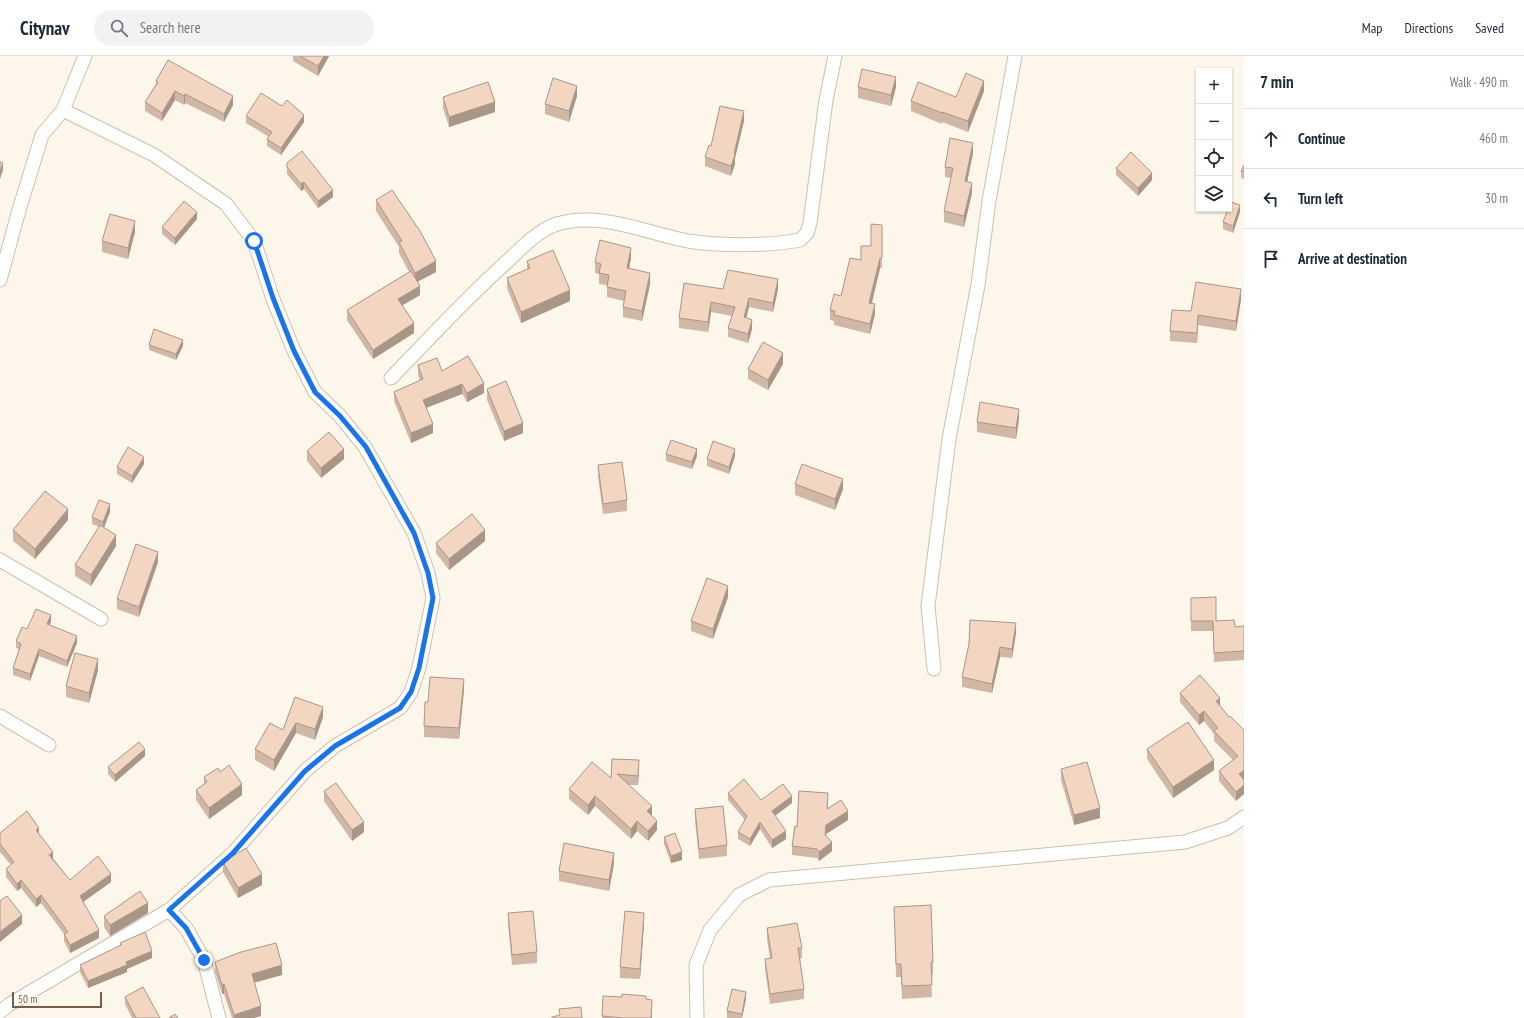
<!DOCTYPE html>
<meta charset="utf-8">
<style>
:root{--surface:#fff;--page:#f2f2f3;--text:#1f2937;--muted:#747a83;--line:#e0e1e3}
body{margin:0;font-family:"PT Sans Narrow",sans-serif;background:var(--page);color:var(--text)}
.controls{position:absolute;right:12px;top:12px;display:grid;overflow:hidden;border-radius:0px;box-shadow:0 1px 3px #0004}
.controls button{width:36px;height:36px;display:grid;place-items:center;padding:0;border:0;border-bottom:1px solid var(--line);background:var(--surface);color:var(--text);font:20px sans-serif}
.scale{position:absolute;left:12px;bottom:10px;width:90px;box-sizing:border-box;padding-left:4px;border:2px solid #795d4c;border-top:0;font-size:11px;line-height:14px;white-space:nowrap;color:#795d4c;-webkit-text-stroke:3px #fffaf1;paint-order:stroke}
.stop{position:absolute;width:12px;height:12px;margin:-9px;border:3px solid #1a73e8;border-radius:50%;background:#fff}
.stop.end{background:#1a73e8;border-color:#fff;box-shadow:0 1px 4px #0008}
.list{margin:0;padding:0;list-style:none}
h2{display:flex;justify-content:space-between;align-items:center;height:52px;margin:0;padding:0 16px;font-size:17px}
h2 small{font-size:13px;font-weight:400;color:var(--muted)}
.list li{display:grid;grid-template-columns:26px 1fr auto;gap:12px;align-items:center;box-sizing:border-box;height:60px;padding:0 16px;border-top:1px solid var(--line)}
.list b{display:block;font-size:15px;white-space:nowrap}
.list em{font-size:13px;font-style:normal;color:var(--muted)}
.icon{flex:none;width:22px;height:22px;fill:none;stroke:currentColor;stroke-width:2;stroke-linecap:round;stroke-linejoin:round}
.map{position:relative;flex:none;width:1244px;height:962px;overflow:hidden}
header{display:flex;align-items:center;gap:24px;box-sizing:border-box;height:56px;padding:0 20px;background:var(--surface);border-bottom:1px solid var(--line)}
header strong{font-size:19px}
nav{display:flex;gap:22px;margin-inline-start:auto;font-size:14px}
.search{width:280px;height:36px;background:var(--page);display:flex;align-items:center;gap:10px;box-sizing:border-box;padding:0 14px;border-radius:22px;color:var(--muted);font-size:15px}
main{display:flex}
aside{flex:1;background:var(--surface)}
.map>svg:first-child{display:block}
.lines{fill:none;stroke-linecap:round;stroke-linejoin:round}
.minor-casing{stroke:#d0beaf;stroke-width:15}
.minor{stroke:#fff;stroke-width:13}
.wall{fill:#d1b8a6}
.shaded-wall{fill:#aa9687}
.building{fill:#f3d6c1;stroke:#aa9687}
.route{stroke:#1a73e8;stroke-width:5}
</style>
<header>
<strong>Citynav</strong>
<div class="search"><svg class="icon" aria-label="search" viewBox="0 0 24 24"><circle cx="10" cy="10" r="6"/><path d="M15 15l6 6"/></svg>Search here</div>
<nav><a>Map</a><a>Directions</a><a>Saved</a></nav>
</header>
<main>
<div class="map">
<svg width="1244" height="962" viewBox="0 0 1244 962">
<rect width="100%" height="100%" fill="#fdf6ea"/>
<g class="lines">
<g class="minor-casing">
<g id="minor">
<polyline points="0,224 19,154 42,79 63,54 85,0"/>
<path d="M391,322C430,282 467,241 509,204C521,192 540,173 557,168C601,155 646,177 688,185C719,190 769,190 800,184L807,177L810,167L826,44L835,0"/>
<polyline points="0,504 101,563"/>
<polyline points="934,613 928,550 949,383 978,229 989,145 1015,0"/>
<polyline points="0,660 49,689"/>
<polyline points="169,854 186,872 204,904 219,962"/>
<polyline points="0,956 10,948 169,854 233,797 305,715 335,690 400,652 411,636 419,612 433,542 428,517 414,477 365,391 340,360 315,336 294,295 273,243 254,185 226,148 154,99 63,54"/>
<polyline points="697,962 696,909 710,874 739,839 769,824 1185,786 1228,772 1244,761"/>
</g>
</g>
<use href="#minor" class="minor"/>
</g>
<g class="wall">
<polygon points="293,0 329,0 318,20 293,5"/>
<polygon points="156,25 233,49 224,66 185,47 184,49 175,44 162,65 145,55 145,46 156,28"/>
<polygon points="858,31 896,31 891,50 858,42"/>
<polygon points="984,35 968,76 942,66 942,68 911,55 911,45 956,41"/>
<polygon points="577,40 569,66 545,58 545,48"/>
<polygon points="443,41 495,56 449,71 443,52"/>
<polygon points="246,60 304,66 281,99 267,90 267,83 269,81 246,67"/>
<polygon points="744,65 735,102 735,108 731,120 705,110 705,101 711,90"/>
<polygon points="973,97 967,126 972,137 964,171 944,166 944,155 951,122 945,121 945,111"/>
<polygon points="287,107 333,141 318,152 304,133 301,135 287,118"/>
<polygon points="1244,109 1244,123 1241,122 1241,115"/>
<polygon points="1116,112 1152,124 1138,140 1116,119"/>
<polygon points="376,144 436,216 417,226 420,239 402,249 414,277 373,303 347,264 347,254 409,216 399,197 399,191 376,155"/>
<polygon points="1240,156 1233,177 1223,173 1223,166"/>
<polygon points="197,163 175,189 162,178 162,171"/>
<polygon points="882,169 882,212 880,212 872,248 875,258 870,278 834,269 834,265 830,264 830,254 841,240 861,204 871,190"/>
<polygon points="135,176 128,203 102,196 102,185"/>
<polygon points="631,202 629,213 650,228 642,265 623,261 623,251 624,245 607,241 607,229 599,228 599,218 595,217 595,206"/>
<polygon points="527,205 570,245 521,267 507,232 507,222 527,213"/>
<polygon points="723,233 778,233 773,256 749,251 746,262 752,273 748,287 728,281 728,272 732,260 711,256 708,276 679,272 679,262"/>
<polygon points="1241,243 1236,275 1198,269 1197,287 1170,285 1170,275 1191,255"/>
<polygon points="149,289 183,290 176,304 149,294"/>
<polygon points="783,308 768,334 748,323 748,313"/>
<polygon points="418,309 442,315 484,337 467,346 462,338 426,352 433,377 411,387 394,345 394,336 420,325 418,319"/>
<polygon points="487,333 523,377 504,385 487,344"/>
<polygon points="1019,363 1016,383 977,376 977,366"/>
<polygon points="307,395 344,403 321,422 307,405"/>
<polygon points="666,398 697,400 692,413 666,405"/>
<polygon points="735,400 729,418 707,410 707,403"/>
<polygon points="144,408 132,427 117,418 117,411"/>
<polygon points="598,409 627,444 627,455 603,458 598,420"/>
<polygon points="795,428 843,433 835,454 795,439"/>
<polygon points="110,456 104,472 116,490 91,530 75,520 75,509 99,471 92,468 92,461"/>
<polygon points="68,464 35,503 13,485 13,474"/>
<polygon points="485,485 449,514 436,497 436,487"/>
<polygon points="158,506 139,561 117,553 117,543"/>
<polygon points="728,541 713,583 691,575 691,565"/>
<polygon points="1191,542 1216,565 1235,571 1244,570 1244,604 1214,606 1213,575 1191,575"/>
<polygon points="51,566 49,569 77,587 67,611 39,600 30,625 13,619 13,612 19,593 16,592 16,585 27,573"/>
<polygon points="1016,577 1012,602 1000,601 992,637 962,631 962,621"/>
<polygon points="98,614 89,647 66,641 66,630"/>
<polygon points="464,633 459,683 424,681 424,670"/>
<polygon points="1180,637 1220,650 1229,661 1244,674 1236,745 1219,725 1219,715 1233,704 1214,685 1214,678 1204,665 1199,669 1180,646"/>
<polygon points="295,641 323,661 315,684 296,677 274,715 255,704 255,693 283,674"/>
<polygon points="1147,693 1214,714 1173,742 1147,703"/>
<polygon points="145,700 115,726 108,718 108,711"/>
<polygon points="612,703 639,714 638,729 629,729 652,760 657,774 648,785 637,775 631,783 595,750 588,759 569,743 569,733 611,722"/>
<polygon points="1061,713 1100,762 1074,769 1061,724"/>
<polygon points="220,716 242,739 209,763 196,744 196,734 204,728 204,721"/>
<polygon points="324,735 364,776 352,785 324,745"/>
<polygon points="728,737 761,744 792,747 775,760 786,783 772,792 760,773 750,790 738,783 738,776 745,764 728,744"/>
<polygon points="828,746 828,753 848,764 826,778 832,795 819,805 817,802 792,799 792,790 797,771"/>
<polygon points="695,753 727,789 727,800 699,803 695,764"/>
<polygon points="0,777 39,778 53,802 70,824 111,826 83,846 99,882 70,897 64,885 64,878 41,847 36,851 21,832 17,835 6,821 6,813 11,809 0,796"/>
<polygon points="664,781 682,804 671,807 664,788"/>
<polygon points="223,806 262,829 238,842 223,816"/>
<polygon points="614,807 609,835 559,825 559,815"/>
<polygon points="894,851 933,906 933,919 931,919 932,941 902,943 901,921 896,921"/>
<polygon points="148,857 110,880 104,871 104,860"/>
<polygon points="508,857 537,896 537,907 512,909 508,868"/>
<polygon points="644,867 640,923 620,922 620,911"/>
<polygon points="767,872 802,892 802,902 800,903 804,933 804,943 770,948 765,913 765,903 770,902 767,883"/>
<polygon points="120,887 152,902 127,913 127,916 88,932 80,916 80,909 120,890"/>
<polygon points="215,906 282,919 254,927 261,960 254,962 232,962 224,938 222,938 215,916"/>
<polygon points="603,940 646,943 652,954 652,962 602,962"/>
<polygon points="125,941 160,962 132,962 125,948"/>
<polygon points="746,943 742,962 727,962 727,955"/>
</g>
<g class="shaded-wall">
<polygon points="324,0 329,0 318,20 318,10"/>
<polygon points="896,21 896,31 891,50 891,39"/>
<polygon points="984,25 984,35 968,76 968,65"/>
<polygon points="577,30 577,40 569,66 569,55"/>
<polygon points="175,35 175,44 162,65 162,57"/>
<polygon points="185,38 185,47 184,49 184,40"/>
<polygon points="233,40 233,49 224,66 224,58"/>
<polygon points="495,46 495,56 449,71 449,61"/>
<polygon points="744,55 744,65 735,102 735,108 731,120 731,110"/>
<polygon points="304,59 304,66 281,99 281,92"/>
<polygon points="973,87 973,97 965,136 965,125"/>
<polygon points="3,107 3,114 0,123 0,116"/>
<polygon points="1152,117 1152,124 1138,140 1138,132"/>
<polygon points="304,126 304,133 301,135 301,128"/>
<polygon points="972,127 972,137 964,171 964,160"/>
<polygon points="333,134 333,141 318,152 318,145"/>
<polygon points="1240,149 1240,156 1233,177 1233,170"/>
<polygon points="197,156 197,163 175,189 175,182"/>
<polygon points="135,165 135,176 128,203 128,192"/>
<polygon points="631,192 631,202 627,223 627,212"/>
<polygon points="880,202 880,212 869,257 869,247"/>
<polygon points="436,205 436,216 415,227 415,217"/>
<polygon points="650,217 650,228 642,265 642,255"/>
<polygon points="778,223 778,233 773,256 773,247"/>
<polygon points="420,230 420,239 398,252 398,243"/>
<polygon points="1241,233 1241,243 1236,275 1236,265"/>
<polygon points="570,234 570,245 521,267 521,256"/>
<polygon points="749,242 749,251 744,271 744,261"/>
<polygon points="711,246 711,256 708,276 708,266"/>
<polygon points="875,248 875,258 870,278 870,268"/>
<polygon points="1198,259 1198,269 1197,287 1197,277"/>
<polygon points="752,264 752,273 748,287 748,278"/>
<polygon points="414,267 414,277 373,303 373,294"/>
<polygon points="183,284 183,290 176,304 176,298"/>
<polygon points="783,297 783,308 768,334 768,324"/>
<polygon points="484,327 484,337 467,346 467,337"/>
<polygon points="462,328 462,338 423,353 423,344"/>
<polygon points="1019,353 1019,363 1016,383 1016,372"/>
<polygon points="523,367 523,377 504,385 504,375"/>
<polygon points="433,368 433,377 411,387 411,377"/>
<polygon points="344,393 344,403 321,422 321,412"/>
<polygon points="697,393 697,400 692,413 692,406"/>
<polygon points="735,393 735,400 729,418 729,411"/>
<polygon points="144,401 144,408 132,427 132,420"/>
<polygon points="843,423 843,433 835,454 835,443"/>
<polygon points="110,448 110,456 103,473 103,466"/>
<polygon points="68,453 68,464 35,503 35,493"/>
<polygon points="485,474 485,485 449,514 449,503"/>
<polygon points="116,479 116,490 91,530 91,519"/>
<polygon points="158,496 158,506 139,561 139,551"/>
<polygon points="728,530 728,541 713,583 713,573"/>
<polygon points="51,559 51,566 47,574 47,568"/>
<polygon points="1016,567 1016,577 1012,602 1012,593"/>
<polygon points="77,580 77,587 67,611 67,605"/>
<polygon points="1000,591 1000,601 992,637 992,628"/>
<polygon points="39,593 39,600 30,625 30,618"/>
<polygon points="98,603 98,614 89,647 89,637"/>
<polygon points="464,623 464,633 459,683 459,672"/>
<polygon points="1220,642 1220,652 1216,645"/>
<polygon points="323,651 323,661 315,684 315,673"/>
<polygon points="1204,655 1204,665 1199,669 1199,659"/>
<polygon points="296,667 296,677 274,715 274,704"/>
<polygon points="145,693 145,700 115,726 115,719"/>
<polygon points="639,704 639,714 638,729 638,720"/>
<polygon points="1214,704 1214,714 1173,742 1173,731"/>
<polygon points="1244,714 1244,724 1239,718"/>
<polygon points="242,728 242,739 209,763 209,752"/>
<polygon points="1244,729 1244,738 1236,745 1236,736"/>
<polygon points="595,740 595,750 588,759 588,749"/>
<polygon points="792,740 792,747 772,762 772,755"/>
<polygon points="652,750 652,760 647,765 647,755"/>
<polygon points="1100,752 1100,762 1074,769 1074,759"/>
<polygon points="848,755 848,764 826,778 825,788 826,769"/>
<polygon points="637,765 637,775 631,783 631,773"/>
<polygon points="657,765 657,774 648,785 648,775"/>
<polygon points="364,766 364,776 352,785 352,774"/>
<polygon points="760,766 760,773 750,790 750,783"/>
<polygon points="39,772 39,780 36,774"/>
<polygon points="786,775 786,783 772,792 772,784"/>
<polygon points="832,786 832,795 819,805 819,796"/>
<polygon points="53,796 53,804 49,799"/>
<polygon points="682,796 682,804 671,807 671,800"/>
<polygon points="614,797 614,807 609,835 609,824"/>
<polygon points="111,818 111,826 80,848 80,840"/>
<polygon points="262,818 262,829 238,842 238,832"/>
<polygon points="21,824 21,832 17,835 17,828"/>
<polygon points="41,839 41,847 36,851 36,843"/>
<polygon points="148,847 148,857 110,880 110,869"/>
<polygon points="644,857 644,867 640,923 640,913"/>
<polygon points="22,859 22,868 0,886 0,876"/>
<polygon points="99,874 99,882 70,897 70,889"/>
<polygon points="152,895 152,902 127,913 127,916 88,932 88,925 126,906"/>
<polygon points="282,909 282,919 252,927 252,918"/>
<polygon points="224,928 224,938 222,938 222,929"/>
<polygon points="746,936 746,943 742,962 742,958"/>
<polygon points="652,944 652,962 651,962"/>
<polygon points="261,950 261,960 254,962 234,962 234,959"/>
</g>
<g class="building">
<polygon points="300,0 324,0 318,10"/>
<polygon points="168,4 233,40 224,58 185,38 184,40 175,35 162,57 145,46 158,26 156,25"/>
<polygon points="862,13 896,21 891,39 858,31"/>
<polygon points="966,17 984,25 968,65 942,56 942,57 911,45 918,26 956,41"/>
<polygon points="553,22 577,30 569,55 545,48"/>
<polygon points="488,26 495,46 449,61 443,41"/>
<polygon points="261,37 282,50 287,44 304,59 281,92 267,83 272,76 246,60"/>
<polygon points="720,50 744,55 734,98 735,99 731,110 705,101 709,89 711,90"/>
<polygon points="950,82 973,87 965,125 972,127 964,160 944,155 953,112 945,111"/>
<polygon points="302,95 333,134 318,145 304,126 301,128 287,111 287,107"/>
<polygon points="1131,96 1152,117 1138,132 1116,112"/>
<polygon points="0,106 3,107 0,116"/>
<polygon points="1244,109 1244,116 1241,115"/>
<polygon points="392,134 420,175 436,205 415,217 399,186 402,185 376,144"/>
<polygon points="184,145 197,156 175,182 162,171"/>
<polygon points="1231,146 1240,149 1233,170 1223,166 1228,153 1229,153 1229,150"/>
<polygon points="110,158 135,165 128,192 102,185"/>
<polygon points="871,168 882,169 882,202 880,202 869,247 875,248 870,268 834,259 835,255 830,254 834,238 841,240 850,202 861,204 861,190 871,190"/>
<polygon points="600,184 631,192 627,212 650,217 642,255 623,251 626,235 607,231 609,219 599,217 601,208 595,206"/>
<polygon points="553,194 570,234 521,256 507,222 530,212 527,205"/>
<polygon points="728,214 778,223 773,247 749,242 744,261 752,264 748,278 728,272 735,251 711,246 708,266 679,262 684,227 723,233"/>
<polygon points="411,215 420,230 398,243 414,267 373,294 347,254"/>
<polygon points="1196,226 1241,233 1236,265 1198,259 1197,277 1170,275 1172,254 1191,255"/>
<polygon points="154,273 183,284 176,298 149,289"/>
<polygon points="763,286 783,297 768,324 748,313"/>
<polygon points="468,300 484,327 467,337 462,328 423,344 433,368 411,377 394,336 423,323 418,309 437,302 442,315"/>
<polygon points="506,325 523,367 504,375 487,333"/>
<polygon points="980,346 1019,353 1016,372 977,366"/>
<polygon points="329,376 344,393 321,412 307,395"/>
<polygon points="671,384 697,393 692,406 666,398"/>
<polygon points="713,385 735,393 729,411 707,403"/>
<polygon points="128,391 144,401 132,420 117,411"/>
<polygon points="622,406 627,444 603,448 598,409"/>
<polygon points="802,408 843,423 835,443 795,428"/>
<polygon points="45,435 68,453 35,493 13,474"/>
<polygon points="99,444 110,448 103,466 92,461"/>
<polygon points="472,458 485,474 449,503 436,487"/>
<polygon points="100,469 116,479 91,519 75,509"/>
<polygon points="136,488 158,496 139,551 117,543"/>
<polygon points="707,522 728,530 713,573 691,565"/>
<polygon points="1216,541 1216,565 1234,564 1235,571 1244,570 1244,595 1214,597 1213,565 1191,565 1191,542"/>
<polygon points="36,553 51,559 47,568 77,580 67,605 39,593 30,618 13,612 21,588 16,585 22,571 27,573"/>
<polygon points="970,564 1016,567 1012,593 1000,591 992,628 962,621 969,588"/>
<polygon points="75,597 98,603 89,637 66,630"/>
<polygon points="1200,619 1220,642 1216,645 1229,661 1230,660 1244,674 1244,714 1239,718 1244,724 1244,729 1236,736 1219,715 1238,700 1214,675 1218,672 1204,655 1199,659 1180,637"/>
<polygon points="430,621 464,623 459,672 424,670 425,646 428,646"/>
<polygon points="295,641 323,651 315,673 296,667 274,704 255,693 270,667 283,674"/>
<polygon points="1188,666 1214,704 1173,731 1147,693"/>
<polygon points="139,686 145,693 115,719 108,711"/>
<polygon points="612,703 639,704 638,720 617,718 652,750 647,755 657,765 648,775 637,765 631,773 595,740 588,749 569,733 592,706 611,722"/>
<polygon points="1087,706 1100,752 1074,759 1061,713"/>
<polygon points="229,709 242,728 209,752 196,734 207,726 204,721 218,712 220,716"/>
<polygon points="744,723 761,744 783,728 792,740 772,755 786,775 772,784 760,766 750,783 738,776 747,760 728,737"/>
<polygon points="336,727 364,766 352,774 324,735"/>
<polygon points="799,735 828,737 827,753 841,744 848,755 826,769 825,779 832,786 819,796 817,793 792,790 795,770 797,771"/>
<polygon points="723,750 727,789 699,793 695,753"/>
<polygon points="27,755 39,772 36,774 53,796 49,799 70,824 98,800 111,818 80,840 99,874 70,889 64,878 68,876 41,839 36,843 21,824 17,828 6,813 14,806 0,788 0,777"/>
<polygon points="675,777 682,796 671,800 664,781"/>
<polygon points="564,787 614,797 609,824 559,815"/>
<polygon points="246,792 262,818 238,832 223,806"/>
<polygon points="140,835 148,847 110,869 104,860"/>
<polygon points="7,840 22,859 0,876 0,845"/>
<polygon points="931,849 933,906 931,906 932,929 902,930 901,908 896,908 894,851"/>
<polygon points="533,855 537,896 512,899 508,857"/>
<polygon points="625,855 644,857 640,913 620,911"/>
<polygon points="797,867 802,892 798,892 804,933 770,938 765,903 772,902 767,872"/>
<polygon points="145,876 152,895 126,906 127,909 88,925 80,909 121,889 120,887"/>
<polygon points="276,887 282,909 252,918 261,950 234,959 224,928 222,929 215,906 241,896"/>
<polygon points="143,931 160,962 136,962 125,941"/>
<polygon points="732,933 746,936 742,958 727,955"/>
<polygon points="622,938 646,940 646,943 652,944 651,962 623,962 602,960 603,940 622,941"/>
<polygon points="581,951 582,962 552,962 552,961 560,959 559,953"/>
<polygon points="175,958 178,962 169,962"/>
</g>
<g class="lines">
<polyline class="route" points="204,904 186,872 169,854 233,797 305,715 335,690 400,652 411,636 419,612 433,542 428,517 414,477 366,391 340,360 315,336 294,295 273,242 254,185"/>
</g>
</svg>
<div class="controls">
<button>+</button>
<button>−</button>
<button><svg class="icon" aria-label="locate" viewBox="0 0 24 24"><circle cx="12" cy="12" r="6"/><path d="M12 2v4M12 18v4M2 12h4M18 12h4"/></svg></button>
<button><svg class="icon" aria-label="layers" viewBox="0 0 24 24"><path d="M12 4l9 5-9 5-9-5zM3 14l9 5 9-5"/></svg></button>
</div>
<div class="scale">50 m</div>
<div class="stop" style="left:254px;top:185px"></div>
<div class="stop end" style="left:204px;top:904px"></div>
</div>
<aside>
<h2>7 min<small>Walk · 490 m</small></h2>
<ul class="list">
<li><svg class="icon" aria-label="ahead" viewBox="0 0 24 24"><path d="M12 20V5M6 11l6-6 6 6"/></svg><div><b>Continue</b></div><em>460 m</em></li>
<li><svg class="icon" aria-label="left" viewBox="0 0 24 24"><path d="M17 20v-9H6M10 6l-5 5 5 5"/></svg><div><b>Turn left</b></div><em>30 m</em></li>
<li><svg class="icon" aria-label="arrive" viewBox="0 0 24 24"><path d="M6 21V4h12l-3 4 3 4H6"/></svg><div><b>Arrive at destination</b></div></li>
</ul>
</aside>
</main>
